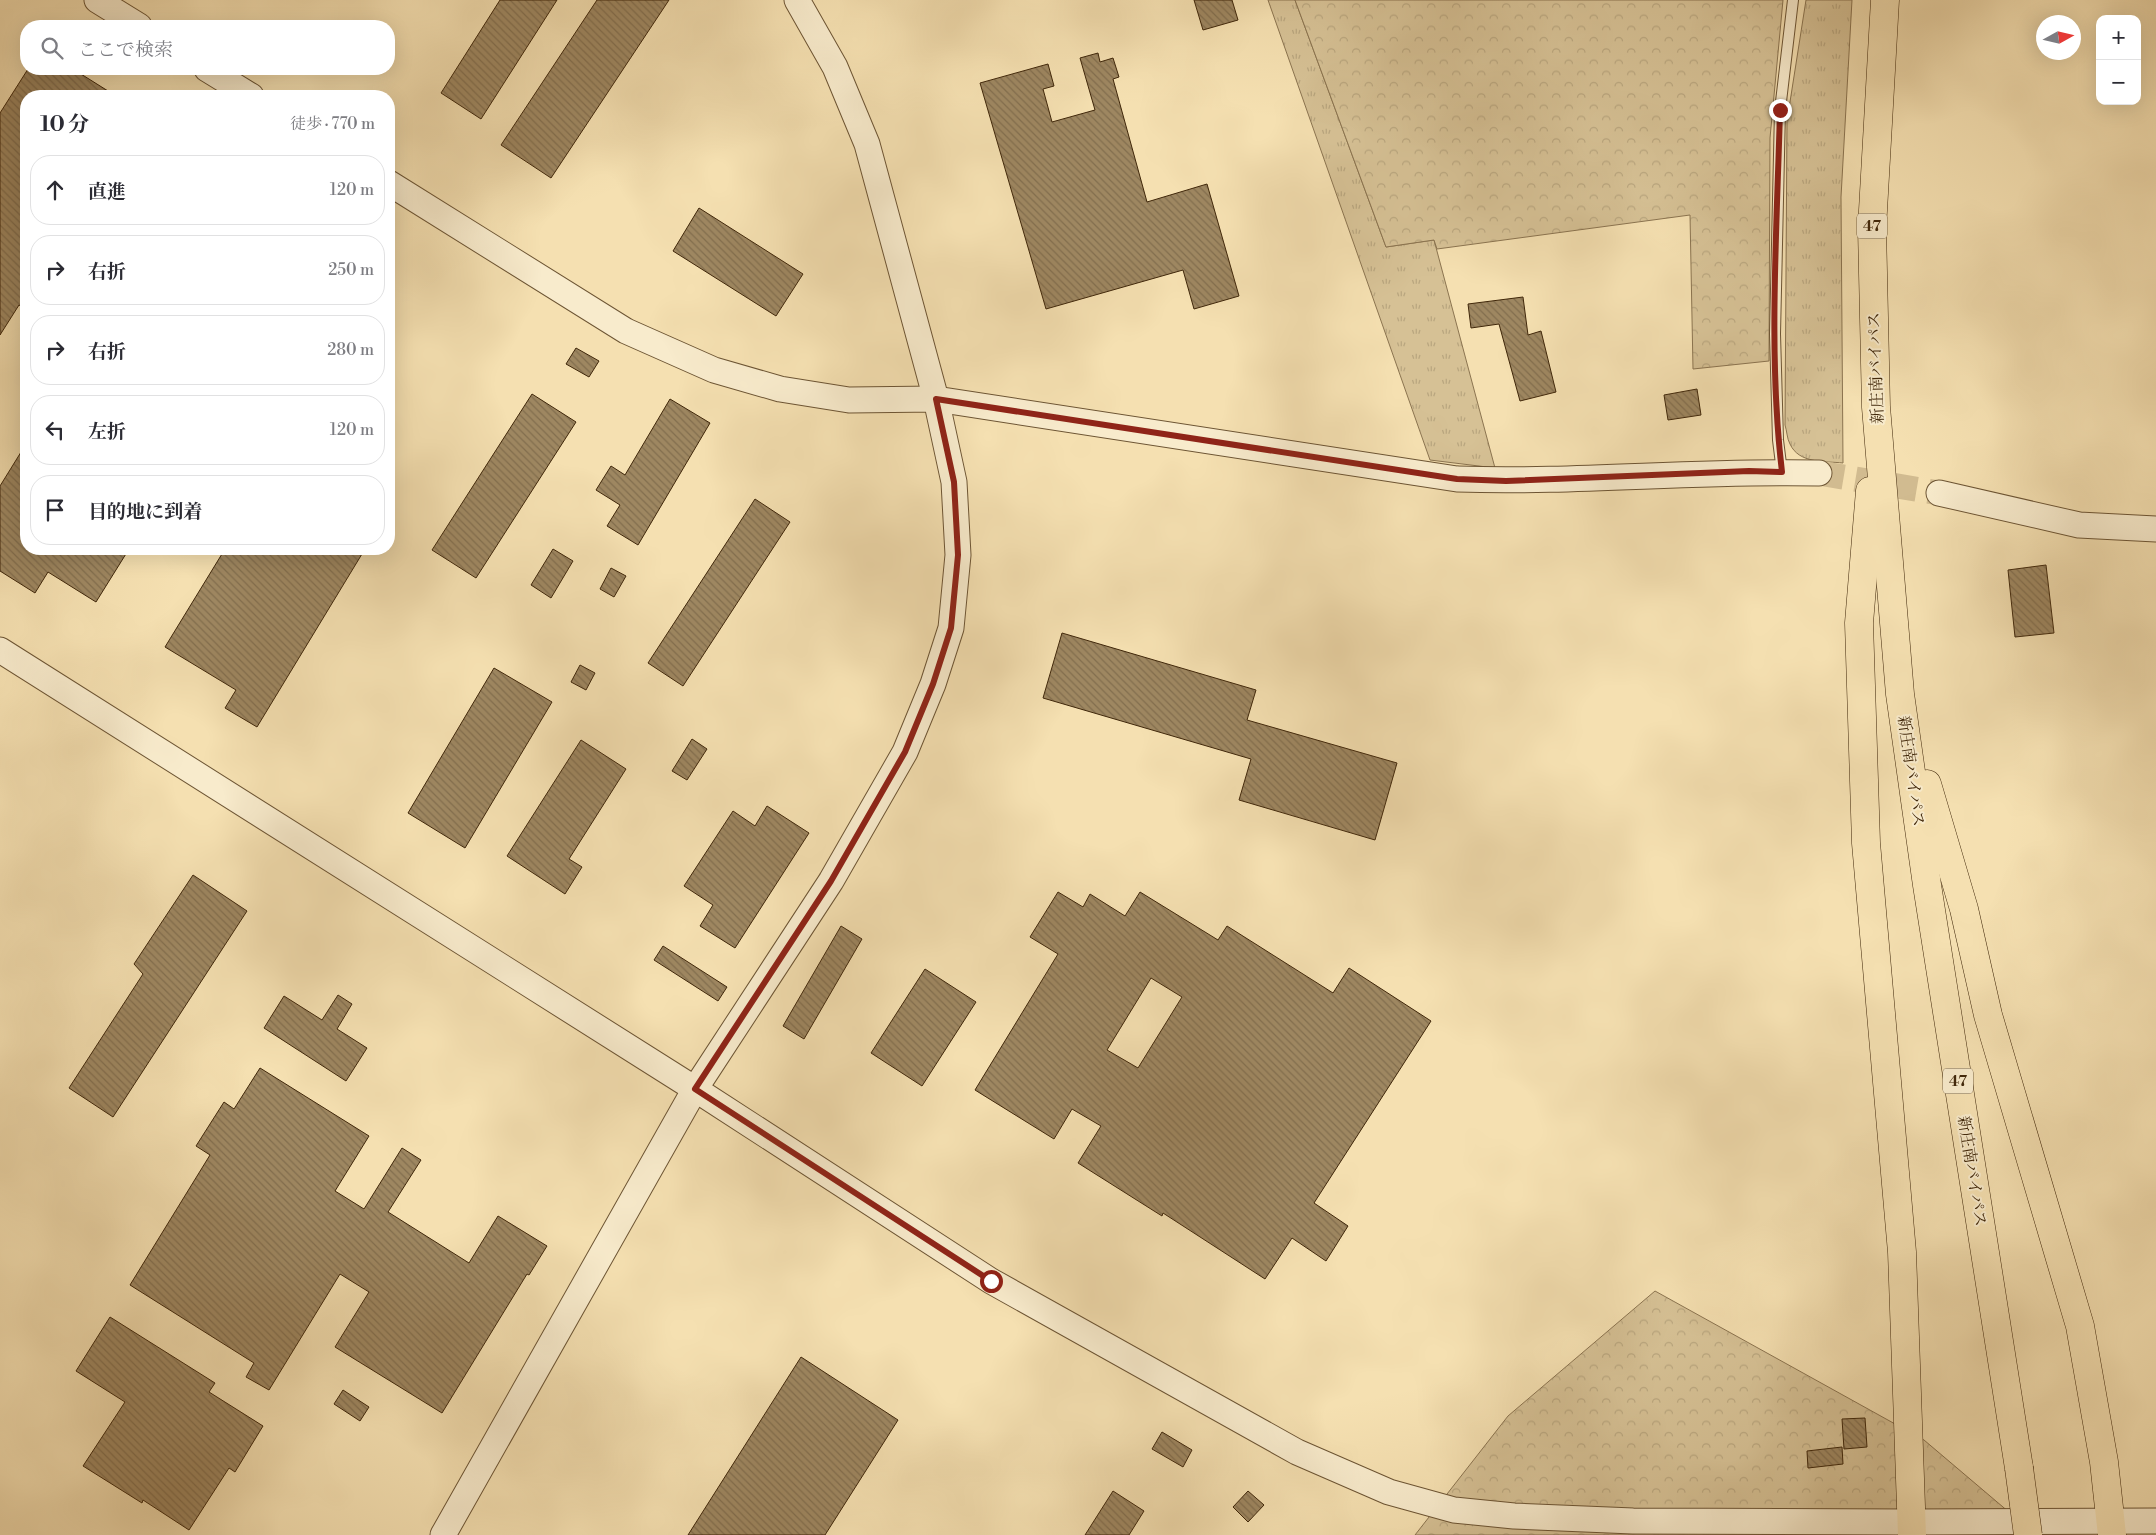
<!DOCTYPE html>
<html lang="ja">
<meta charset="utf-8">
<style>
:root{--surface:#fff;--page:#f7f7f7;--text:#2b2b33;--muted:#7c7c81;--line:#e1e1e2}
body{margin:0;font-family:"Libre Bodoni","Noto Serif JP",serif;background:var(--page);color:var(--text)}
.controls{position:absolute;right:15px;top:15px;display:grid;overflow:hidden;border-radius:10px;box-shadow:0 5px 20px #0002}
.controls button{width:45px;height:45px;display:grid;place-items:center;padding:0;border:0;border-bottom:1px solid var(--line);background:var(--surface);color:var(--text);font:25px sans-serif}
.compass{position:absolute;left:2036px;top:15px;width:45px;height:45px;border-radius:50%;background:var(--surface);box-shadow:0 5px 20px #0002;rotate:82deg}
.stop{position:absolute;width:15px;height:15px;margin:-11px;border:4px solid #8f2418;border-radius:50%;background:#fff}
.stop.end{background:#8f2418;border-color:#fff;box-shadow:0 1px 5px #0008}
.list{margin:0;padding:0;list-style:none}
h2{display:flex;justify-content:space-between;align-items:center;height:65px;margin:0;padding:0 20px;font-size:21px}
h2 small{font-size:16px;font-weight:400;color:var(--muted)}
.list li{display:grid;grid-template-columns:32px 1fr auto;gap:15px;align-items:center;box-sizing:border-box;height:70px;margin:0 10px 10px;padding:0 10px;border:1px solid var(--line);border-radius:20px}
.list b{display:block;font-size:19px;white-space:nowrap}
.list em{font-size:16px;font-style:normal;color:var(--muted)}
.icon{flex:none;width:28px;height:28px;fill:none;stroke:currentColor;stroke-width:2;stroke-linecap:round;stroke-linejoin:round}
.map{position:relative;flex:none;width:2156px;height:1535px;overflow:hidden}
.search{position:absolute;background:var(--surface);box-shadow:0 5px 20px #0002;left:20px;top:20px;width:375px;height:55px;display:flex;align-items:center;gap:12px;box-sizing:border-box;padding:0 18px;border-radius:20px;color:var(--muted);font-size:19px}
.panel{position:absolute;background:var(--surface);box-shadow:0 5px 20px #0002;left:20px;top:90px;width:375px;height:465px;border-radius:20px}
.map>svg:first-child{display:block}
.grass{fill:url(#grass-tufts);stroke:#8b7450}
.forest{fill:url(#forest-crowns);stroke:#8b7450}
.building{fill:url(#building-back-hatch);stroke:#40270a;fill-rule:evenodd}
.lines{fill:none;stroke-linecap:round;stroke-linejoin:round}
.tertiary-tunnel{stroke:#d1bb90;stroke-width:25;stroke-dasharray:25 12;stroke-linecap:butt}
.service-casing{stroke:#6d5534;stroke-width:12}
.tertiary-casing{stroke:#6d5534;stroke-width:27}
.motorway-casing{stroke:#40270a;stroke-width:29}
.service{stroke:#f8ebcc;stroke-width:10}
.tertiary{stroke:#f8ebcc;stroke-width:25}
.motorway{stroke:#f5e0b1;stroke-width:28}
.motorway-bridge-casing{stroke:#40270a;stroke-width:29;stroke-linecap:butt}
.motorway-bridge{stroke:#f5e0b1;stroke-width:28}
.route{stroke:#8f2418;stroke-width:6}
.labels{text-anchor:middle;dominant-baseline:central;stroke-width:4;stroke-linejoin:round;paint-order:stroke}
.shield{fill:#f8ebcc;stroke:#776244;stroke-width:1}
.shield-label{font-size:15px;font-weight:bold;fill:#40270a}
.street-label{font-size:16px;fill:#40270a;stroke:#f8ebcc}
</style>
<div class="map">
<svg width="2156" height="1535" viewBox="0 0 2156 1535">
<defs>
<pattern id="grass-tufts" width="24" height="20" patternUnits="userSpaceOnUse" patternTransform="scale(1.25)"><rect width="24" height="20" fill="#d6c195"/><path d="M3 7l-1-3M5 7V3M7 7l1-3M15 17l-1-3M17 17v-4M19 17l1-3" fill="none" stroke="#b9a67f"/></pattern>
<pattern id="forest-crowns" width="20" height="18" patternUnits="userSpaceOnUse" patternTransform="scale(1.25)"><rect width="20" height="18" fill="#d6c195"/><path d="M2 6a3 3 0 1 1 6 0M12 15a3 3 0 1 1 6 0" fill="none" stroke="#b9a67f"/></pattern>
<pattern id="building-back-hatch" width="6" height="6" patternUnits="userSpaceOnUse" patternTransform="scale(1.25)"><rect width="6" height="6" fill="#9e8761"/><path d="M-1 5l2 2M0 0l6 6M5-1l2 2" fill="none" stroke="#826e4e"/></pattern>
</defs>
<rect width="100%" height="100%" fill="#f5e0b1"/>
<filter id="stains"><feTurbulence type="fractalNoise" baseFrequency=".004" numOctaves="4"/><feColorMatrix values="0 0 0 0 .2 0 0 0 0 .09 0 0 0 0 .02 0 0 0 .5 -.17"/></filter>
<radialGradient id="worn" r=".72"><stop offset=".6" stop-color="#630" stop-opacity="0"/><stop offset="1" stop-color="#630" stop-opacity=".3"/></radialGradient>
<g class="grass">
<polygon points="1268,0 1295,0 1386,247 1434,240 1495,468 1430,460"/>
<path d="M1806,0H1852L1841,197L1843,463C1825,461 1799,464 1790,444C1787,439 1787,431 1785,425L1787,121Z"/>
</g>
<g class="forest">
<polygon points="1295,0 1783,0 1770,138 1769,361 1693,369 1690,215 1437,249 1434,240 1386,247"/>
<polygon points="1655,1291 1924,1440 2036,1535 1415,1535 1508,1416"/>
</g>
<g class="building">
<polygon points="500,0 557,0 481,119 441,93"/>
<polygon points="597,0 669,0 551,178 501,145"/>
<polygon points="1194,0 1232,0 1238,20 1203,30"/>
<polygon points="1098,53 1100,62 1113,58 1119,77 1113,79 1147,202 1207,184 1239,296 1194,309 1183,270 1046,309 980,83 1048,64 1054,86 1043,89 1052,122 1095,110 1080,58"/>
<polygon points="28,69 73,69 116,96 26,96 26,309 19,305 0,335 0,113"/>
<polygon points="699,208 803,274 776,316 673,251"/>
<polygon points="1523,297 1528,335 1541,331 1556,392 1520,401 1499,324 1471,328 1468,304"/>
<polygon points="576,348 599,361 589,377 566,364"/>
<polygon points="1697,389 1701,415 1668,420 1664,395"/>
<polygon points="532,394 576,422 476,578 432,550"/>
<polygon points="670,399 710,423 638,545 607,526 620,505 596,490 611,466 625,475"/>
<polygon points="26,444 26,549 129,549 96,602 48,572 35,593 0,571 0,486"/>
<polygon points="755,499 790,522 683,686 648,663"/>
<polygon points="225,549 365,549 257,727 225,708 236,690 165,647"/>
<polygon points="553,549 573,561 551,598 531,585"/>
<polygon points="2046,565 2054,633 2015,637 2008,570"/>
<polygon points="611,568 626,576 614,597 600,589"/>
<polygon points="1062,633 1256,690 1247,720 1397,763 1375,840 1239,800 1251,759 1043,698"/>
<polygon points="580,665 595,673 586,690 571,682"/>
<polygon points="494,668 552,702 465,848 408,813"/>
<polygon points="692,739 707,749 687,780 672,771"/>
<polygon points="581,740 626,769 569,859 582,867 565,894 507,856"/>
<polygon points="767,806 809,833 735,948 700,926 713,905 684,886 733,811 755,826"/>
<polygon points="193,875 247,911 113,1117 69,1088 143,974 134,964"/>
<path d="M1058,892L1083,907L1090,894L1125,916L1140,892L1218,940L1227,926L1333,993L1349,968L1431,1021L1314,1203L1348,1226L1326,1261L1292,1238L1265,1279L1163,1213L1162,1216L1078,1163L1101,1126L1072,1109L1054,1139L975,1090L1058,954L1030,937ZM1151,978L1182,997L1138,1068L1107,1050Z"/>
<polygon points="841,926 862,939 804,1039 783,1026"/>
<polygon points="663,946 727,987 718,1001 654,960"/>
<polygon points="925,969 976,1002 922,1086 871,1053"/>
<polygon points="338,995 352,1004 337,1029 367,1048 346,1081 264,1028 284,996 322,1020"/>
<polygon points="260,1068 369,1136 335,1191 364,1209 402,1148 421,1160 388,1212 469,1263 498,1216 547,1246 529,1275 527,1274 442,1413 335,1347 369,1292 340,1274 269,1390 246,1377 254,1363 130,1285 210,1155 196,1146 224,1102 234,1109"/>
<polygon points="110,1317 215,1383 209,1392 263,1426 235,1472 229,1468 189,1530 143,1500 142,1503 83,1466 125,1402 76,1371"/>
<polygon points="801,1357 898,1420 825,1535 688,1535"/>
<polygon points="343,1390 369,1407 360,1421 334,1404"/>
<polygon points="1865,1418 1867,1447 1844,1449 1842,1419"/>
<polygon points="1162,1432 1192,1450 1183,1467 1152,1449"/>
<polygon points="1842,1447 1843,1464 1808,1468 1807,1451"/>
<polygon points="1113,1491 1144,1511 1129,1535 1085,1535"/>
<polygon points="1248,1491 1264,1505 1248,1522 1233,1507"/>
</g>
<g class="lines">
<polyline class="tertiary-tunnel" points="1819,473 1939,493"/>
<g class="service-casing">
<polyline id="service" points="1782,472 1778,440 1775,334 1780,110 1793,0"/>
</g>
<g class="tertiary-casing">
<g id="tertiary">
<polyline points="97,0 139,26"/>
<polyline points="207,69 251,96"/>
<path d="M389,183L626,331L714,370L780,389L849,400L936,399L1457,479C1577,483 1698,470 1819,473"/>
<polyline points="1939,493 2079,525 2156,529"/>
<polyline points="0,650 695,1089 991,1281 1297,1452 1389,1492 1454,1510 1514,1516 1633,1521 1911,1522 2156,1521"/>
<polyline points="443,1535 695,1089 831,881 905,752 933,684 951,628 958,555 954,482 936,399 867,144 835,67 797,0"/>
</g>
</g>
<g class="motorway-casing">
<g id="motorway">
<polyline points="1885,0 1872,228 1876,407 1900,694 1927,885 2019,1468"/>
<polyline points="1870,491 1859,623 1866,843 1902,1252 1912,1535"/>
<polyline points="1927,784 1964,909 1988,1015 2080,1326 2104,1462 2112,1535"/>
</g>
</g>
<use href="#service" class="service"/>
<use href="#tertiary" class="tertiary"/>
<use href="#motorway" class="motorway"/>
<g class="motorway-bridge-casing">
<polyline id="motorway-bridge" points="2019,1468 2028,1535"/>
</g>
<use href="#motorway-bridge" class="motorway-bridge"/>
</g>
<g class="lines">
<path class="route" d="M991,1281L695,1089L831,881L905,752L933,684L951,628L958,555L954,482L936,399L1457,479L1506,481L1749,471L1782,472C1768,355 1777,228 1780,110"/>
</g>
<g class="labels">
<g class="shield">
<rect x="1857" y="213.5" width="30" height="25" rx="4"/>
<rect x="1943" y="1068.5" width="30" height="25" rx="4"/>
</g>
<g class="shield-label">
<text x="1872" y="226">47</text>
<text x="1958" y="1081">47</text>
</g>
<g class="street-label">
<text transform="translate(1876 368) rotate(-92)">新庄南バイパス</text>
<text transform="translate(1911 771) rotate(82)">新庄南バイパス</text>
<text transform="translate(1972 1171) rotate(81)">新庄南バイパス</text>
</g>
</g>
<rect width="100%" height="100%" filter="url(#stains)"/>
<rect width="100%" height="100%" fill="url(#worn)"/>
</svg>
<div class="controls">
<button>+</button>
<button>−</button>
</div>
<svg class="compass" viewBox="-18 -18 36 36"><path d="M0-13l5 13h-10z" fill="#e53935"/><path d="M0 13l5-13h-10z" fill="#7c7c81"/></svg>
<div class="stop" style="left:991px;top:1281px"></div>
<div class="stop end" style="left:1780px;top:110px"></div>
<div class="search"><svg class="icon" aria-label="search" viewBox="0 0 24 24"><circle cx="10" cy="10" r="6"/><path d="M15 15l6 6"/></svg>ここで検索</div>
<section class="panel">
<h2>10 分<small>徒歩 · 770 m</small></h2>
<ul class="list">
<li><svg class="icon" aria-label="ahead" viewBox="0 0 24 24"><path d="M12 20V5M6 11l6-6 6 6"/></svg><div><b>直進</b></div><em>120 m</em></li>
<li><svg class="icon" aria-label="right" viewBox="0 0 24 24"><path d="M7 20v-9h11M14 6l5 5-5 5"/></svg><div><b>右折</b></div><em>250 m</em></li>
<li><svg class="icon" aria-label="right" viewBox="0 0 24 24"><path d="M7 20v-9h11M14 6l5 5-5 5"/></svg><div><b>右折</b></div><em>280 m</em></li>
<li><svg class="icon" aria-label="left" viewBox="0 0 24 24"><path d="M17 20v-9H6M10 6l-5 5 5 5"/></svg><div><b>左折</b></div><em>120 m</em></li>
<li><svg class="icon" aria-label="arrive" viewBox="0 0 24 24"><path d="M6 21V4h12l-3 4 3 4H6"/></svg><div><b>目的地に到着</b></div></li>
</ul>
</section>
</div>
